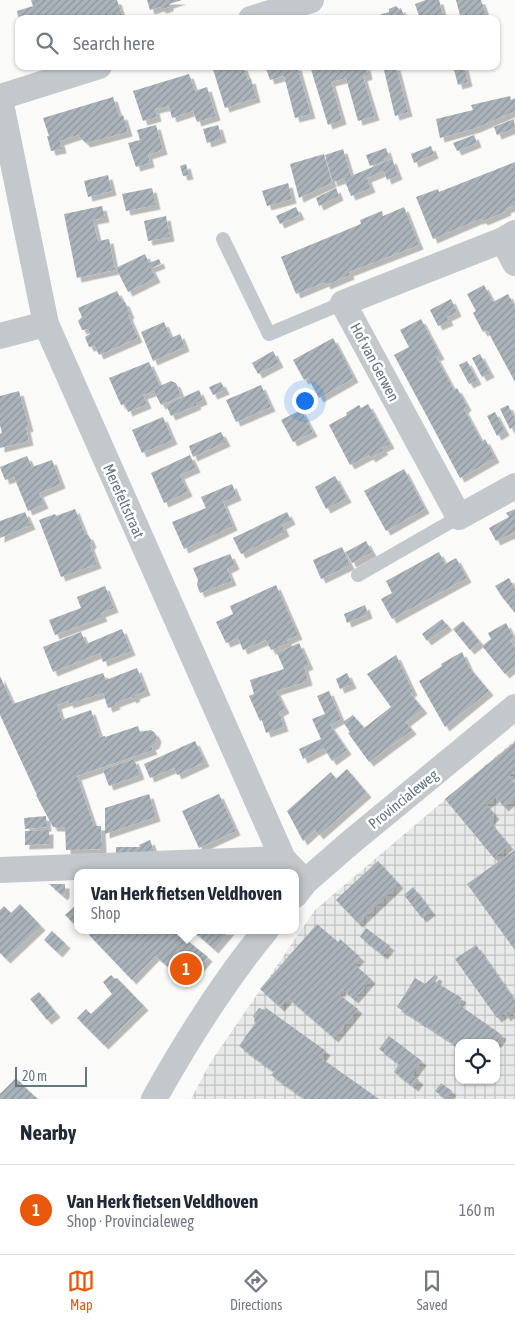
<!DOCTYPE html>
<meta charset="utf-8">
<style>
:root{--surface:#fff;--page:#f2f2f3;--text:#1f2937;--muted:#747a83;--line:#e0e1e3;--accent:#ea580c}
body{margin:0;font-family:"Asap Condensed",sans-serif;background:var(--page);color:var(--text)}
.controls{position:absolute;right:15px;bottom:15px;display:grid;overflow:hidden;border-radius:10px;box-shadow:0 1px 4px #0004}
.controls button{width:45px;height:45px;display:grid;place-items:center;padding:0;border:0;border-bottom:1px solid var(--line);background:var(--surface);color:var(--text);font:25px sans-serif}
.scale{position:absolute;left:15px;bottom:12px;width:72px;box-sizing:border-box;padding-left:5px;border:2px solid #657683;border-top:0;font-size:14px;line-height:18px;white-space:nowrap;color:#657683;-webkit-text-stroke:4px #fff;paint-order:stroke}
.you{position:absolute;left:304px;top:400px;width:18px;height:18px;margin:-12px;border:4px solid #fff;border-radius:50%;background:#1a73e8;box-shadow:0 0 0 8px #1a73e833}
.badge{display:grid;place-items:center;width:32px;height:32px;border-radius:50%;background:var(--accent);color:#fff;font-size:16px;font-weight:700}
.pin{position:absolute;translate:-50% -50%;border:2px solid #fff;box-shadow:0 1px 5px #0006}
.popup{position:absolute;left:74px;top:869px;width:225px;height:65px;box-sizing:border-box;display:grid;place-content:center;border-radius:10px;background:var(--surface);filter:drop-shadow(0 1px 4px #0005);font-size:16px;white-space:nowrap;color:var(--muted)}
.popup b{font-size:19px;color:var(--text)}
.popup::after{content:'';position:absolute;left:50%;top:100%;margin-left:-10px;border:10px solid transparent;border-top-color:var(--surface)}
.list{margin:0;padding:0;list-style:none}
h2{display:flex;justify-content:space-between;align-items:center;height:65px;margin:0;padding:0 20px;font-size:21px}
h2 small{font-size:16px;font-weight:400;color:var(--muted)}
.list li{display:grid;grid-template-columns:32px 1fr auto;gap:15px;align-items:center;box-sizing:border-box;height:90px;padding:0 20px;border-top:1px solid var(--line)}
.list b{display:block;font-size:19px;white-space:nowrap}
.list p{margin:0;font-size:16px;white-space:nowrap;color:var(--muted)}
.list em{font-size:16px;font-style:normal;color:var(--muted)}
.icon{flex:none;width:28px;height:28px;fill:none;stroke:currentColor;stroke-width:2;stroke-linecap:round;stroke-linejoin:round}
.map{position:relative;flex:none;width:515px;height:1099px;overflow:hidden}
.search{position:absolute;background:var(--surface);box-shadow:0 1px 4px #0004;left:15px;right:15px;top:15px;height:55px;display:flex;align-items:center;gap:12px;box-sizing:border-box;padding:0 18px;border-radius:10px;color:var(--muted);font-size:19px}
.sheet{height:155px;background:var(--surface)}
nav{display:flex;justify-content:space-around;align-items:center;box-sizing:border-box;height:70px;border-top:1px solid var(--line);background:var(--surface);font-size:14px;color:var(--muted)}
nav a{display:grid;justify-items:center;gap:2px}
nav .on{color:var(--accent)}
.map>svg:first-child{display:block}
.industrial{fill:url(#industrial-grid);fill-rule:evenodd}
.building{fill:url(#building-hatch);filter:url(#shadow)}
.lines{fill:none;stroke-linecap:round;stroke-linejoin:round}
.service{stroke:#c3c8cc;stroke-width:14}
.minor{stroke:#c3c8cc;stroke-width:26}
.labels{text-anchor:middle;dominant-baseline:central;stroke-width:5;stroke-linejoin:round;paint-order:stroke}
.street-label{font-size:15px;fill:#657683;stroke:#fff}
</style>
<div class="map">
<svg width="515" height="1099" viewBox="0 0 515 1099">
<defs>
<pattern id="industrial-grid" width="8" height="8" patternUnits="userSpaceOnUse" patternTransform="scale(1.25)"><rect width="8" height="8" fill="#e8e9e9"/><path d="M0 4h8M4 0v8" fill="none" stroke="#c0c1c2"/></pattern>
<pattern id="building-hatch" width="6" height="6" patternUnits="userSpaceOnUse" patternTransform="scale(1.25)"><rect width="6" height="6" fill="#aab3b9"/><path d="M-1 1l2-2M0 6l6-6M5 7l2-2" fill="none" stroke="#8e969c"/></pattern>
<filter id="shadow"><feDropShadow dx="4.5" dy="4.5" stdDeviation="0" flood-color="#0004"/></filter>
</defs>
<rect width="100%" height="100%" fill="#fafaf8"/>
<path class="industrial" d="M515,740V1099H191L210,1063L315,910ZM459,1043H496V1080H459Z"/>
<g class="building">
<polygon points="31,0 117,0 123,19 19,19 17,11 33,6"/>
<polygon points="147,0 182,0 169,4 169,7 162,9 160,7 150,10"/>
<polygon points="426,0 439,0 444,19 420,19 415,4"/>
<polygon points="456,0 481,0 487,18 461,19"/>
<polygon points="396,6 399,9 401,8 404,16 406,15 407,18 380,19 379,15 389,12 389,9"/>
<polygon points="212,66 243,66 248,80 251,79 256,98 225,108"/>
<polygon points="265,66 297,66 311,114 295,118 284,76 270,80"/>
<polygon points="310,66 366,66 368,75 363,77 375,116 358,121 346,78 331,82 342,120 328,125"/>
<polygon points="383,66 396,66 408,112 395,116"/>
<polygon points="453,66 464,66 468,82 458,85"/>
<polygon points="189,74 195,91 207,87 216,116 197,122 193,111 172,118 169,106 155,109 157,117 143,121 133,91"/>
<polygon points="510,96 511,100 515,98 515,111 476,128 440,138 436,119 473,110 471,105"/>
<polygon points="113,97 119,116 123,115 128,132 86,143 78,135 60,141 62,149 51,151 47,136 49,136 43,118"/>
<polygon points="514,119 515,128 497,135 494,127"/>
<polygon points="156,125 163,150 148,155 150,163 136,167 128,143 140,140 137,130"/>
<polygon points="218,125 222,138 207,143 203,129"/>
<polygon points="474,135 477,143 457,151 453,143"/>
<polygon points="431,146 434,154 414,163 411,154"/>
<polygon points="386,148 389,157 384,159 385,161 370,166 366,155"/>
<polygon points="343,149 351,176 392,159 398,175 387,180 384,171 367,178 371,188 351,196 344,179 349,177 333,182 325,155"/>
<polygon points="324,154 332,183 299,198 290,164"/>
<polygon points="515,162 515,205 506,209 507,211 483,221 482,219 477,220 433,239 416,197 438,189 439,192"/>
<polygon points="186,164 189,175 183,176 180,166"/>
<polygon points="108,175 112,191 88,197 84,181"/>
<polygon points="288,183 292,199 267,206 262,191"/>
<polygon points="152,188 156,205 126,211 122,194"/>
<polygon points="336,188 339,196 319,206 316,198"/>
<polygon points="102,206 105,218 93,220 98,241 109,239 115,270 77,278 64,214"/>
<polygon points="296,207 300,215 280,224 276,216"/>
<polygon points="404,207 419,245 349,272 350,275 326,285 325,282 296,294 281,257 361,224 360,220 382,211 383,216"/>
<polygon points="166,216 170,237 148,241 144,221"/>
<polygon points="145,254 149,263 159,259 161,264 151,268 156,278 128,292 116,268"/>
<polygon points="484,285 493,302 508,294 515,307 515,382 487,330 483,332 473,313 476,311 467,294"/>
<polygon points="117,291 122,301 125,302 130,314 128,315 138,338 99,355 95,346 89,347 85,337 90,334 88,329 82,330 78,321 82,317 78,308"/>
<polygon points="451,299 457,312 447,317 449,321 438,326 430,310"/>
<polygon points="421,319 440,355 436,357 454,390 457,388 467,406 464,409 482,442 485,439 495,458 460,478 394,355 409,347 400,330"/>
<polygon points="164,322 171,338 180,334 185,347 153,361 141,332"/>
<polygon points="333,338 354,378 319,398 308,378 304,380 293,360"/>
<polygon points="273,351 279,363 258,374 252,363"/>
<polygon points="480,354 490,373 482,377 472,358"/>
<polygon points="467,361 477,380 469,384 459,365"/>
<polygon points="149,362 160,386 171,381 176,383 181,396 161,405 154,391 143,395 147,404 128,412 125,404 121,405 109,378"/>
<polygon points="221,382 225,390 213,395 209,387"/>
<polygon points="261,385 271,407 236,422 226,400"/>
<polygon points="199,390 203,400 196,403 197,405 171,416 166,405"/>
<polygon points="19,391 29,427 26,428 29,441 0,448 0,434 2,433 0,425 0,396"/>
<polygon points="368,404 390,444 382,448 384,450 371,458 369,455 350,465 329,425 347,415 346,413 359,405 361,408"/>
<polygon points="508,405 515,419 515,426 510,429 500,409"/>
<polygon points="301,410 313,432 293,442 281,420"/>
<polygon points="495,412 505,431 497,436 487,416"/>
<polygon points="163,417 173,440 142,453 132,430"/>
<polygon points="221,432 226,442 193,457 189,446"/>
<polygon points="190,455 196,468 180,475 188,492 164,503 151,473"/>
<polygon points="27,456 32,467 52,460 61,484 39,493 44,504 28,511 14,477 5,480 0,467"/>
<polygon points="404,469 425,509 386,531 364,491"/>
<polygon points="335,476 347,498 326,509 315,487"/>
<polygon points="232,484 237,496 223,502 233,526 184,549 172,522 206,508 201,497"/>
<polygon points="75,509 85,534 89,536 92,543 90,546 97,564 61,577 39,520 55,514 56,516"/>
<polygon points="515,509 515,532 496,541 489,528 509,517 506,513"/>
<polygon points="25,512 31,525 0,538 0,521"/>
<polygon points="287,512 291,520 282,525 285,532 241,554 233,538"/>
<polygon points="366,541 372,552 352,563 346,552"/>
<polygon points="342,547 350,565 321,579 313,560"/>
<polygon points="439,552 445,564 456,558 467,578 392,619 381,599 392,593 386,581"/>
<polygon points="230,554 235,565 227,569 232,581 200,593 197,585 198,580 193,568"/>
<polygon points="509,578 515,589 515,613 502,597 495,586"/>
<polygon points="276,585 298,635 287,640 288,643 271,650 266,640 243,650 238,638 226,643 216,622 233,614 230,606"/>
<polygon points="105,586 114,608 101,613 103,617 55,635 49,620 81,608 77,597"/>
<polygon points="365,605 368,614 347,623 344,614"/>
<polygon points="442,619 448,626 427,641 422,634"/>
<polygon points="463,621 480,642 470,650 453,629"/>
<polygon points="506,623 514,638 510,641 515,647 515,666 505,674 482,646 491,639 488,633"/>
<polygon points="122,629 131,651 103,662 100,653 53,672 43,647 81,632 86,644"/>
<polygon points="299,643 309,665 304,667 308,681 276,691 285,709 279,712 284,727 266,733 262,720 260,721 249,696 254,694 250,680 284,669 277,653"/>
<polygon points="462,652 469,667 489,691 445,727 419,681 442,666 441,664"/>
<polygon points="396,655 413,691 410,693 423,709 406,722 412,730 369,762 348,733 350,732 343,722 353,715 364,728 391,707 367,674"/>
<polygon points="137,668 146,691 135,695 136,697 132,699 131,697 115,703 116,705 108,708 103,693 69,704 68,701 57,705 62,720 91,710 100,737 105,736 105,737 138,726 140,732 151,730 155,733 157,738 155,744 151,746 153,750 77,776 94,826 101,826 102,849 66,850 65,827 53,827 36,795 37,795 0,715 0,676 13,704 103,673 106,680"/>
<polygon points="347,673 352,684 340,689 336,679"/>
<polygon points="329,691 341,719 330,725 347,750 332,761 324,748 303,759 299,749 321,739 312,719 325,714 317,696"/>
<polygon points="195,741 205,762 177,775 174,768 150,778 144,764"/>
<polygon points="515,742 515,775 513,772 509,776 515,784 515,801 513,799 504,807 496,797 486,804 495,815 489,821 509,845 494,858 445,799"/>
<polygon points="134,759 140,775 109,786 103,770"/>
<polygon points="347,769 367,793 319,835 315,830 303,841 287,811 331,772 336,779"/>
<polygon points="149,794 156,817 105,834 105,808"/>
<polygon points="219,794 236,831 199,848 182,811"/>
<polygon points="46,816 47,827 25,829 24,818"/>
<polygon points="49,830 49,844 25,845 25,831"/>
<polygon points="150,840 155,854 116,856 116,847 140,847 139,845"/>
<polygon points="515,850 515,950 467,884"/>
<polygon points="378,861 399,884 358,923 336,900"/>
<polygon points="49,884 65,884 65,893 63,896"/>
<polygon points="413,887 431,911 422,918 404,895"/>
<polygon points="20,904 41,926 6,959 0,953 0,910 4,906 11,913"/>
<polygon points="74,907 77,911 77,918 73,923 65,915"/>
<polygon points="317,924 338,942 340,939 360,957 354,964 371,979 354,999 342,989 338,994 358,1009 334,1038 288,998 280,1007 260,989"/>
<polygon points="366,928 390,946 383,955 360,937"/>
<polygon points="93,930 188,930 183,937 208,957 187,982 155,956 132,980 89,935"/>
<polygon points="192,930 230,930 214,949"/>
<polygon points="52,931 66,944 58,953 44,940"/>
<polygon points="476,945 515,1001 515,1005 509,1010 511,1013 506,1017 504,1013 497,1018 455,959"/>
<polygon points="111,975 115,979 117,978 144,1006 104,1045 77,1018 86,1009 91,1014 112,994 103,982"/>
<polygon points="435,975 438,977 435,982 462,998 458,1004 502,1035 497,1043 459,1043 459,1047 397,1007 415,978 425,984"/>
<polygon points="39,992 56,1013 47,1020 30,999"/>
<polygon points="259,1008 265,1010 266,1008 326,1051 321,1058 379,1099 305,1099 271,1075 274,1072 239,1046 256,1022 254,1022 255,1019 253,1016"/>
<polygon points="389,1036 422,1061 412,1075 419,1080 414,1087 394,1072 399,1064 379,1049"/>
<polygon points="16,1078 30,1092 38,1099 0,1099 0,1094"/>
<polygon points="441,1083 452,1091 446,1099 435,1091"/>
</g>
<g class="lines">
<g class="service">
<polyline points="223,239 269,334 343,303"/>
<polyline points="358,575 459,517"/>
</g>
<g class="minor">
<polyline points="251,19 311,0"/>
<polyline points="0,97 99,66"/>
<polyline points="0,99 46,324 283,859 305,882"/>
<polyline points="515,233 503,240 515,263"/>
<polyline points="503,240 343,303 459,517 515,486"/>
<polyline points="0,336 46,324"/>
<polyline points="0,870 283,859"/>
<polyline points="295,895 305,882 351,842 515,707"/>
<path d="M154,1099C187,1040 223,982 266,930"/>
</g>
</g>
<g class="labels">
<g class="street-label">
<text transform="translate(375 362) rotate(62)">Hof van Gerwen</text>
<text transform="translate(124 501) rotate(66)">Merefeltstraat</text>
<text transform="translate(403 799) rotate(-39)">Provincialeweg</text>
</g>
</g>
</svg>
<div class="controls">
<button><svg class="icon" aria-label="locate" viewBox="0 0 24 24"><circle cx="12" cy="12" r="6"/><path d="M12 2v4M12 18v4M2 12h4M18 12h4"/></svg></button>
</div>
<div class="scale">20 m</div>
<div class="you"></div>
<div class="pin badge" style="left:186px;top:969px">1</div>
<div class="popup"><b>Van Herk fietsen Veldhoven</b>Shop</div>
<div class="search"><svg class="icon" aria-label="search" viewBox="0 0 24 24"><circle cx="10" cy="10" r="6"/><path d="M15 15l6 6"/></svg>Search here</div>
</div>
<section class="sheet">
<h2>Nearby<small></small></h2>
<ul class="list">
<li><span class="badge">1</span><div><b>Van Herk fietsen Veldhoven</b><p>Shop · Provincialeweg</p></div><em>160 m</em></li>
</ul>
</section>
<nav>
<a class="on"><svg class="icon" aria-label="map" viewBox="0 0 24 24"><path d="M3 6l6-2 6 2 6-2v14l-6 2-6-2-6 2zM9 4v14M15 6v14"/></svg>Map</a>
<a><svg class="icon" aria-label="directions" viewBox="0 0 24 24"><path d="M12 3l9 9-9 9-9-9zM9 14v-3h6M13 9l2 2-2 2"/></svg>Directions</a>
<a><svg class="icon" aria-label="saved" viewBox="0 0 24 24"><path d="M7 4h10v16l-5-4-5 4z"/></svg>Saved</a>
</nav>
